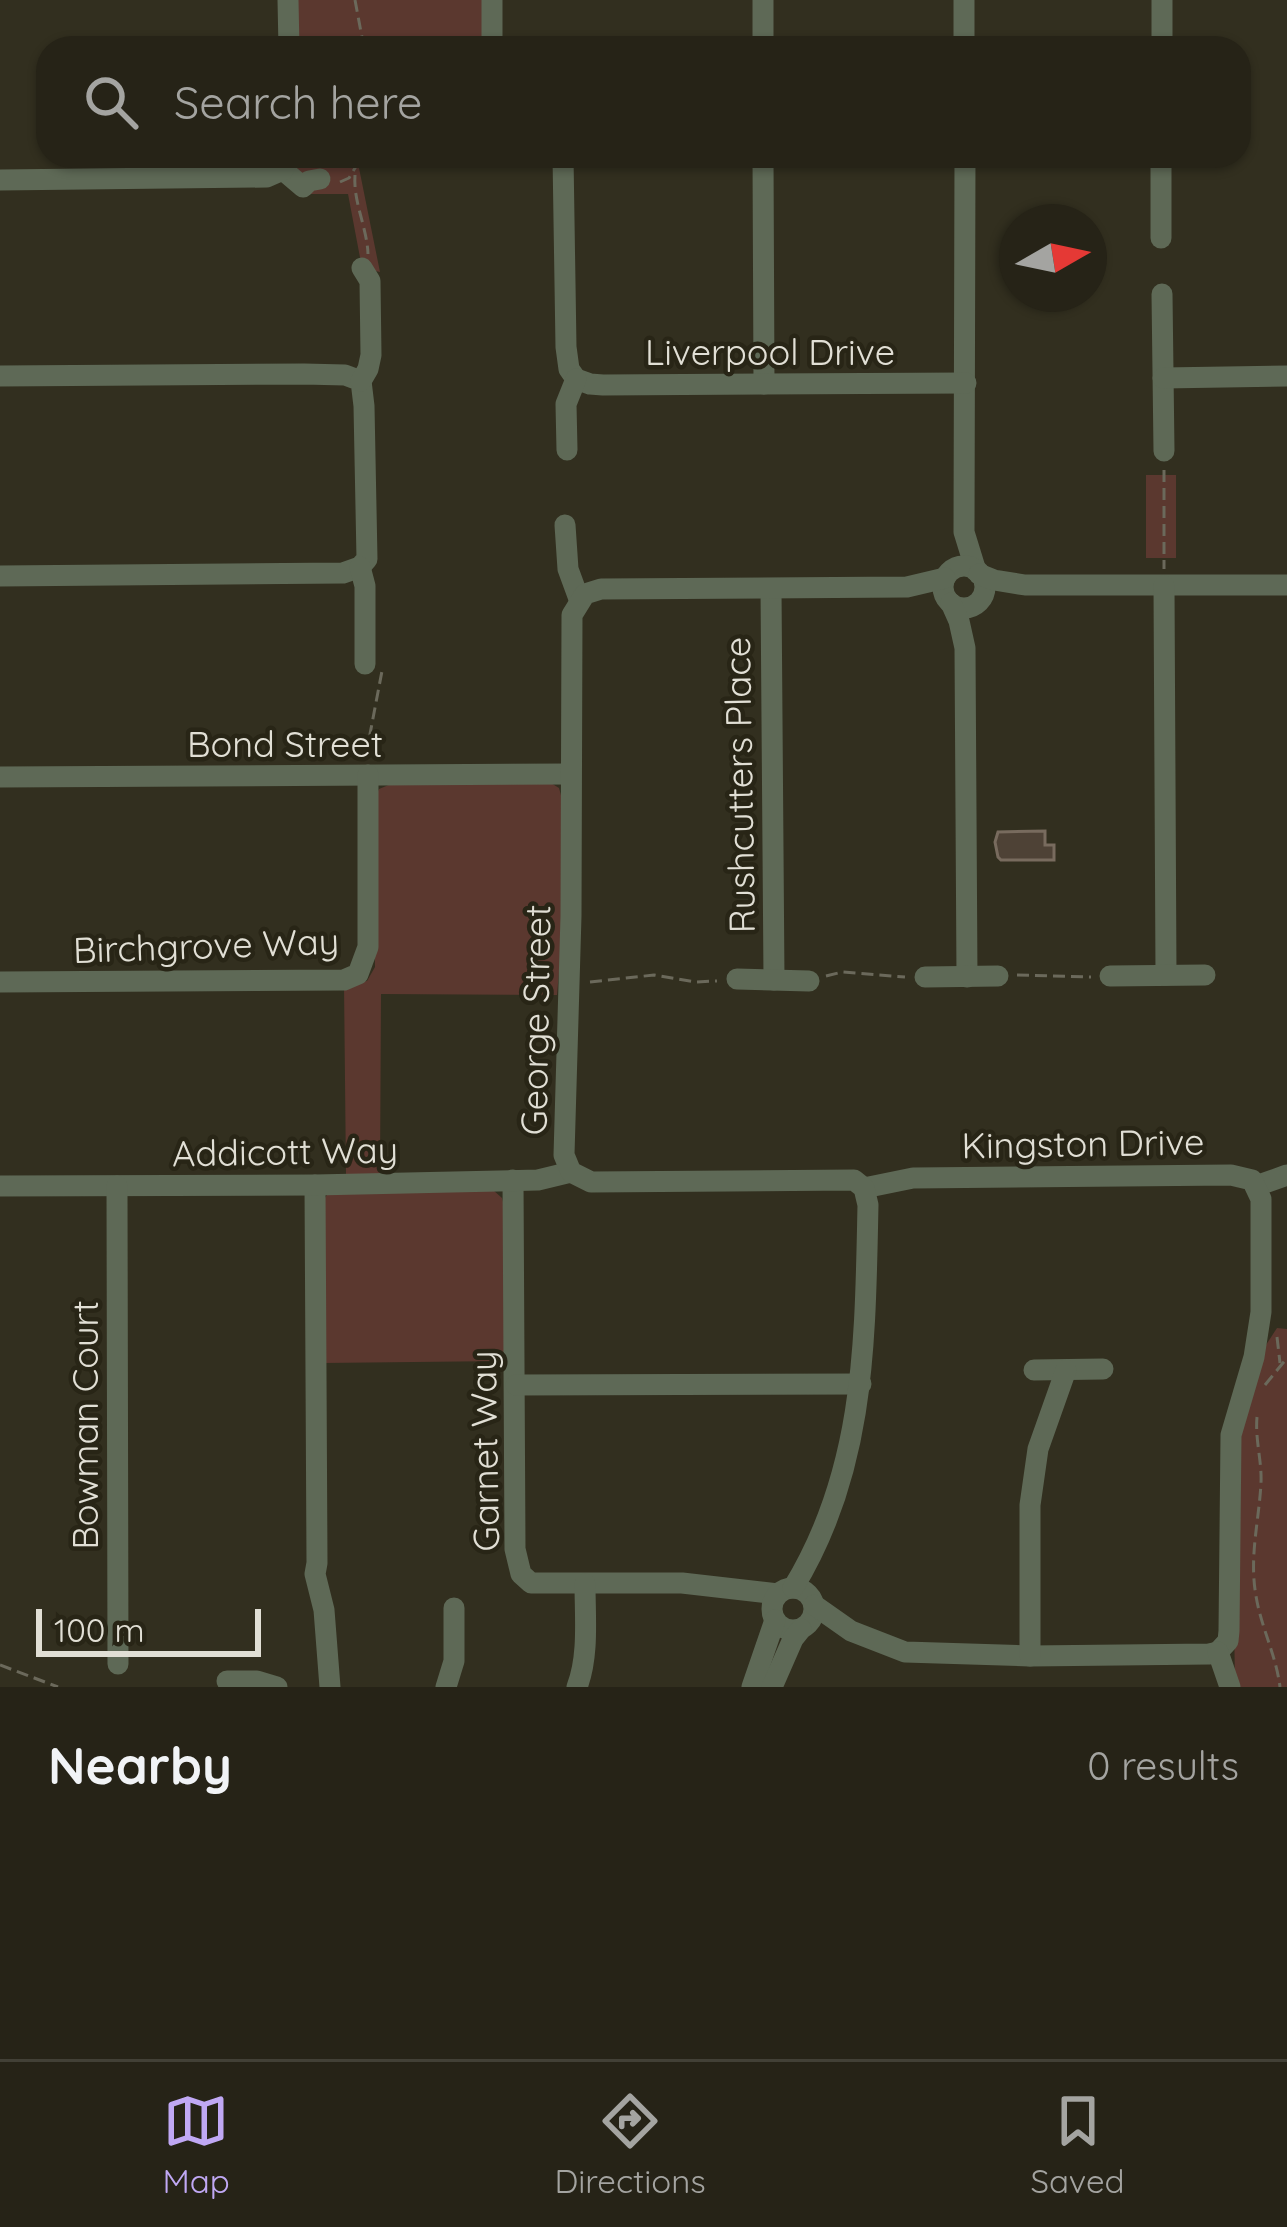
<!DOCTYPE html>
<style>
:root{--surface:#262317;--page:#2e2b20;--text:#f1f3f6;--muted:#a4a4a1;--line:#424036;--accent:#c0a8f4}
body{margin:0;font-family:Quicksand,sans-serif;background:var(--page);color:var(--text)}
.compass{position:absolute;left:999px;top:204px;width:108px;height:108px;border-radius:50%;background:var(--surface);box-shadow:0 3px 9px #0004;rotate:81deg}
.scale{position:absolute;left:36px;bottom:30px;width:225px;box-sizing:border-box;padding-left:12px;border:6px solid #e1dfd5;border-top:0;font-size:33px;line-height:42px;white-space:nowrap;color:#e1dfd5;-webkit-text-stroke:9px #282516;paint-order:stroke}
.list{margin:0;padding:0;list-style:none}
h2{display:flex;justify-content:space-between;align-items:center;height:156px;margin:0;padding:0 48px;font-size:51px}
h2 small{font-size:39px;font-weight:400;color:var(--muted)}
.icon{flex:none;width:66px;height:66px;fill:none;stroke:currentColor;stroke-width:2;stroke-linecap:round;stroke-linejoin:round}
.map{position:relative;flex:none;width:1287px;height:1687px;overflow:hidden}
.search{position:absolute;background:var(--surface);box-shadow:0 3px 9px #0004;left:36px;right:36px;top:36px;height:132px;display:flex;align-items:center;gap:30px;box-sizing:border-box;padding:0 42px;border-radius:36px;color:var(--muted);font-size:45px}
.sheet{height:372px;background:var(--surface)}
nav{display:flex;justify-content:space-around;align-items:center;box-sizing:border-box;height:168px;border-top:3px solid var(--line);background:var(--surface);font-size:33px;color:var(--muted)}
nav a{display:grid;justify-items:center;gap:6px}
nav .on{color:var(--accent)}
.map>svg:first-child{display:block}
.green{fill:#5b382f}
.building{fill:#4e4236;stroke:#786b5e;stroke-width:3}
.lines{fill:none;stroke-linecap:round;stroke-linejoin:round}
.path{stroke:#6b695b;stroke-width:3;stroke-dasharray:12 6;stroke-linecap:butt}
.minor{stroke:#5e6956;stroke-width:21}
.labels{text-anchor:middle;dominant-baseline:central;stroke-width:9;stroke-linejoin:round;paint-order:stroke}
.street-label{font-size:36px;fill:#e1dfd5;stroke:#282516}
</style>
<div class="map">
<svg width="1287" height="1687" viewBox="0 0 1287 1687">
<rect width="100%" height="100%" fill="#322f1f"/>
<g class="green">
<polygon points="285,0 492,0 492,48 291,48"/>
<polygon points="293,156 382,156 358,163 380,272 362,268 348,194 307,194 293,167"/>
<rect x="1146" y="475" width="30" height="83"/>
<polygon points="546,780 559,788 562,799 564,914 557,995 381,994 380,1174 346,1176 344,984 367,981 375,967 374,800 379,789 391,784"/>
<polygon points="493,1190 502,1198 505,1210 506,1361 323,1363 320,1205 329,1192"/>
<polygon points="1277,1328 1287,1329 1287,1687 1235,1687 1232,1467 1258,1357"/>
</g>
<polygon class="building" points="1045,831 1045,845 1054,845 1054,860 1001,860 998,857 995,842 998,832"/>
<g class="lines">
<g class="path">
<polyline points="355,0 364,48"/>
<polyline points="340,48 362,42"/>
<path d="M355,175C353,202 367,227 368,254"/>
<polyline points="340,182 349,178 358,163"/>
<polyline points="1164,470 1164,569"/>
<polyline points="370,755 370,734 382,671"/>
<polyline points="1017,975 1091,977"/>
<polyline points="826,976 842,972 905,977"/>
<polyline points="590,982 654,975 695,982 717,981"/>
<polyline points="1277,1337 1280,1363"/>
<polyline points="1265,1385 1287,1358"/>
<path d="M1257,1417C1255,1440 1262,1461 1261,1483C1259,1521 1249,1557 1256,1596C1261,1627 1276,1655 1280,1687"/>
<polyline points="0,1665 58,1687"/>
</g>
<g class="minor">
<polyline points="288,0 289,48"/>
<polyline points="492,0 492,48"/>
<polyline points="763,0 763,48"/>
<polyline points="964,0 964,48"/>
<polyline points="1162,48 1162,0"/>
<polyline points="563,156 566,347 569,369 576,379"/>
<polyline points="763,156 764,384"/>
<polyline points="965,156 964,532 976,571"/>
<polyline points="283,170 303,187 309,181 320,179"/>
<polyline points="0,180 267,177 283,170 289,156"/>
<polyline points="1161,238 1161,156"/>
<polyline points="1162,294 1164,451"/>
<polyline points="0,376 304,374 345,375 361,381 364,406 367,559 360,567 343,573 0,576"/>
<polyline points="1163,378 1287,376"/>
<polyline points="576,379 590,384 603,385 966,383"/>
<polyline points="361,381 368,369 371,355 370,281 362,268"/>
<polyline points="567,450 566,404 576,379"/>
<polyline points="565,525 568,569 579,599"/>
<circle cx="964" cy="587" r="21"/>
<polyline points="360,567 365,586 365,664"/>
<polyline points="979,574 994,580 1025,585 1287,585"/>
<polyline points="1164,586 1166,975"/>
<polyline points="771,589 774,980"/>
<polyline points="951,603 959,621 965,648 967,977"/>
<polyline points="0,777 570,774"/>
<polyline points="1110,976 1205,975"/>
<polyline points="925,977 998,976"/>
<polyline points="737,979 809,981"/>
<polyline points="0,982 344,980 358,974 368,947 368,775"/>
<polyline points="513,1180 515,1549 521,1574 531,1583 682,1583 778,1594"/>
<polyline points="315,1185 317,1563 315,1574 324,1610 330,1687"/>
<polyline points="0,1186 315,1185 538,1180 571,1172"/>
<polyline points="117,1186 118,1664"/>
<polyline points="1256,1186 1287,1175"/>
<polyline points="864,1188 913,1178 1231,1175 1252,1180 1261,1199 1261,1312 1254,1357 1231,1435 1229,1631 1228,1641 1218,1652"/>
<polyline points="1034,1370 1103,1369"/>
<polyline points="516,1385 861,1384"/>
<circle cx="793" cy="1609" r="21"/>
<path d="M793,1588C866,1469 865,1340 868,1205L864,1188L854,1180L591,1182L571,1172L564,1155L571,916L572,615L585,594L601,589L907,587L945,578"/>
<polyline points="814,1605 851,1631 905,1652 1030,1656 1209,1654 1218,1652"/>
<polyline points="1218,1652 1230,1687"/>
<polyline points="1030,1656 1030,1505 1038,1449 1066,1370"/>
<polyline points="227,1681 257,1681 277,1687"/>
<polyline points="446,1687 454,1661 454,1608"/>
<path d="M577,1687C589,1656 585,1617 585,1584"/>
<polyline points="752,1687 775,1620"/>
<polyline points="772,1687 793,1639 801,1629"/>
</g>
</g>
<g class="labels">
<g class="street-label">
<text x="770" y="351">Liverpool Drive</text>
<text x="285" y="743">Bond Street</text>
<text transform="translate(739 785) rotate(-91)">Rushcutters Place</text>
<text transform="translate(206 945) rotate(-2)">Birchgrove Way</text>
<text transform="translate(535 1020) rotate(-89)">George Street</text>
<text transform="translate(1083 1143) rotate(-1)">Kingston Drive</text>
<text transform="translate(285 1151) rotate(-1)">Addicott Way</text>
<text transform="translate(84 1425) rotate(-90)">Bowman Court</text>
<text transform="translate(484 1451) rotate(-91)">Garnet Way</text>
</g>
</g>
</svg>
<svg class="compass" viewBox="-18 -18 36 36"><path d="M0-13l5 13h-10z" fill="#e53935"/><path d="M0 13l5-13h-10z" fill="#a4a4a1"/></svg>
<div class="scale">100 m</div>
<div class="search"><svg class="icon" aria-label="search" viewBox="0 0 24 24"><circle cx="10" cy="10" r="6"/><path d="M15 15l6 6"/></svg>Search here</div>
</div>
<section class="sheet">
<h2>Nearby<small>0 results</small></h2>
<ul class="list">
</ul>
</section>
<nav>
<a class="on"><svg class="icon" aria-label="map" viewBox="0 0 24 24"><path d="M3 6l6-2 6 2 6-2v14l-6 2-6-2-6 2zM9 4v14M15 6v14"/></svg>Map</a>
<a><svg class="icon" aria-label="directions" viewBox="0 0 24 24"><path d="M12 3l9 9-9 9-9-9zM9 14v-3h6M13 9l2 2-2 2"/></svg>Directions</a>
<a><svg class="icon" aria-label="saved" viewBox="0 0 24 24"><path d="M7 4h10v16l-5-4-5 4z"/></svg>Saved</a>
</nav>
